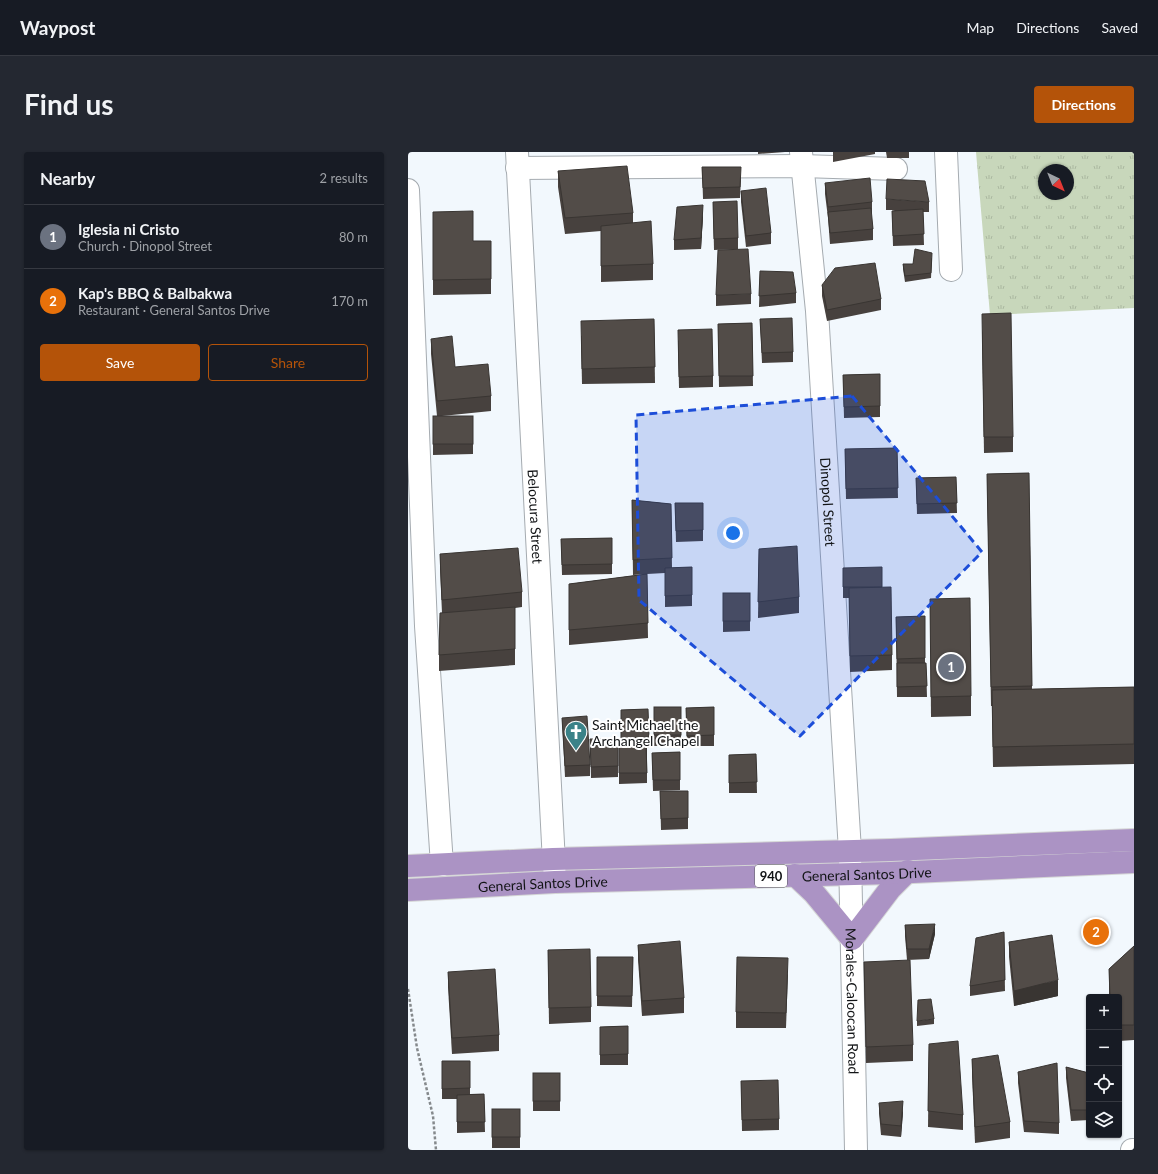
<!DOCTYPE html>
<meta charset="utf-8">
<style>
:root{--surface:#171b24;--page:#242831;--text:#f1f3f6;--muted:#9ea1a6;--line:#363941;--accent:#b45309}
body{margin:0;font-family:Lato,sans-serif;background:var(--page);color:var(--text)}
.controls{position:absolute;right:12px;bottom:12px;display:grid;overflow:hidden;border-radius:4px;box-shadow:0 1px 3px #0004}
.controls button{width:36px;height:36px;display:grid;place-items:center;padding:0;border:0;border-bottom:1px solid var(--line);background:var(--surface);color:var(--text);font:20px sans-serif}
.compass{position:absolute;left:630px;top:12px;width:36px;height:36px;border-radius:50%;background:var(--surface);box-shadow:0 1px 3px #0004;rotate:137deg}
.you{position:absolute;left:325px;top:381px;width:14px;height:14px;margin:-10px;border:3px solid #fff;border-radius:50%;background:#1a73e8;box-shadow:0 0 0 6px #1a73e833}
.badge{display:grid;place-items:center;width:26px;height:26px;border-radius:50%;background:var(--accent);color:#fff;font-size:13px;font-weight:700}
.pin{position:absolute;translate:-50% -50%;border:2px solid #fff;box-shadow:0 1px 4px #0006}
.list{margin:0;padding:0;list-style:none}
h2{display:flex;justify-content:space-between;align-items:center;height:52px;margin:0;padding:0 16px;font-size:17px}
h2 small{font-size:13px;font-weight:400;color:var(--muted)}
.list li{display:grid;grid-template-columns:26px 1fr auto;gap:12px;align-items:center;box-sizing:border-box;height:64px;padding:0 16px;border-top:1px solid var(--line)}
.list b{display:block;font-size:15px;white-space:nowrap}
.list p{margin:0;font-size:13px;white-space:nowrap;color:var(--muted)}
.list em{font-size:13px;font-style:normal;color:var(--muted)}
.actions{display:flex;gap:8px;padding:12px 16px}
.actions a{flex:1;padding:9px 0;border:1px solid var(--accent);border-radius:4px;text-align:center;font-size:14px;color:var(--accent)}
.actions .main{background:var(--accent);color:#fff}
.icon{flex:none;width:22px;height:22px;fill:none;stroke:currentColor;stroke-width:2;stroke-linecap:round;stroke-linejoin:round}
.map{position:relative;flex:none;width:726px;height:998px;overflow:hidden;border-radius:4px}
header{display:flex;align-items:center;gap:24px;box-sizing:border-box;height:56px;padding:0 20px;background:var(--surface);border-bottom:1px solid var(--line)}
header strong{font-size:19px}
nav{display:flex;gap:22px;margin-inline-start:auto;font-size:14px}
.intro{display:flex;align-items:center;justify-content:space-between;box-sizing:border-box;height:96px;padding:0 24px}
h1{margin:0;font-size:28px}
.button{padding:10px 18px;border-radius:4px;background:var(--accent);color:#fff;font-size:14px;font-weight:700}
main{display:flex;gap:24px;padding:0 24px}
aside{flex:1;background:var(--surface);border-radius:4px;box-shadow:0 1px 3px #0004}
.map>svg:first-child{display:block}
.grass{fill:url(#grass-tufts);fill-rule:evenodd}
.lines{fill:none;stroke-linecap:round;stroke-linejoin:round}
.minor-casing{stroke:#a5abb0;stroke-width:24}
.tertiary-casing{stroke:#a5abb0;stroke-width:24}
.trunk-casing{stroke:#d4d5d5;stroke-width:24}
.path{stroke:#85898c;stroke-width:2.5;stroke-dasharray:3 2;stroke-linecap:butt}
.minor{stroke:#fff;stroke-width:22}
.tertiary{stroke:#fff;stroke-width:22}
.trunk{stroke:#ab93c4;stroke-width:22}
.wall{fill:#47413e}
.shaded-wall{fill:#393532}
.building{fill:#524c48;stroke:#393532}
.marked{fill:#1d4ed8;fill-opacity:0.2;stroke:#1d4ed8;stroke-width:3;stroke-dasharray:8 5;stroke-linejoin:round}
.labels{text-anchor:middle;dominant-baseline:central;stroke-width:4;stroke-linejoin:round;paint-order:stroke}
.shield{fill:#fff;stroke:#595a5c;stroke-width:1}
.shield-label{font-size:13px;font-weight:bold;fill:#121416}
.street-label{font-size:14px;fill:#121416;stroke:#fff}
.poi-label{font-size:14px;fill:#121416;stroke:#fff;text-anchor:start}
</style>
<header>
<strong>Waypost</strong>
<nav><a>Map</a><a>Directions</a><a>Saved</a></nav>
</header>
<div class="intro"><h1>Find us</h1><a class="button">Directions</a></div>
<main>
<aside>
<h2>Nearby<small>2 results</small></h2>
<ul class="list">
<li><span class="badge" style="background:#6b7280">1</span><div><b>Iglesia ni Cristo</b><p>Church · Dinopol Street</p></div><em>80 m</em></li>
<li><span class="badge" style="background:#e8710a">2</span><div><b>Kap's BBQ &amp; Balbakwa</b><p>Restaurant · General Santos Drive</p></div><em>170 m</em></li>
</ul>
<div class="actions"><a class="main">Save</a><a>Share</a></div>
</aside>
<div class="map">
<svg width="726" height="998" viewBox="0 0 726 998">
<defs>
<pattern id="grass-tufts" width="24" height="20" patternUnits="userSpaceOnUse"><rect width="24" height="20" fill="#c8d7bb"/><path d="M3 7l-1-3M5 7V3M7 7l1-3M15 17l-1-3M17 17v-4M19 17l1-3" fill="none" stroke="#abb8a0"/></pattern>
</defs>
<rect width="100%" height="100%" fill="#f2f8fd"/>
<path class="grass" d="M568,0H726V156L582,163ZM636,18H660V42H636Z"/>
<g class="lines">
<g class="minor-casing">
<g id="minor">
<path id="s1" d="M109,0L147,730"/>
<path id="s2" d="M393,0L409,159L442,699"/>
<polyline points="538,0 543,118"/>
<polyline points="109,16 394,14 488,17"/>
<polyline points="0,38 18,474 34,713"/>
<polyline points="724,998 726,998"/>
</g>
</g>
<g class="tertiary-casing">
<g id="tertiary">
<path id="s3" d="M442,703L448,998"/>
</g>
</g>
<g class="trunk-casing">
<g id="trunk">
<polyline points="0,714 145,707 483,698 726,688"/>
<polyline points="387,723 406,741 444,787 482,737 500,719"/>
<path id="s4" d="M0,738L147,730L483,721L726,710"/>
</g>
</g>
<polyline class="path" points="0,837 9,896 25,964 28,998"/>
<use href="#minor" class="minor"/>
<use href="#tertiary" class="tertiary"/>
<use href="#trunk" class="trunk"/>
</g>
<g class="wall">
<polygon points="350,0 377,0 350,2"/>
<polygon points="425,0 467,0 467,2 425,10"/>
<polygon points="478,0 501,0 501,6 479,6"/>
<polygon points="294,15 333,26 332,46 295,47"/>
<polygon points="150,19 225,61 225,71 245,112 245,128 193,130 193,79 157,82 150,35"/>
<polygon points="417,31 464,50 464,61 463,61 465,77 465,88 422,92 420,66 417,42"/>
<polygon points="333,39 363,81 363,92 338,95 333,50"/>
<polygon points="478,47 521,50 521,60 515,60 516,93 485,94 484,59 487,58 478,58"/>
<polygon points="305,50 330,86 330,97 306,98"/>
<polygon points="25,60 65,89 83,89 83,142 25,143"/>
<polygon points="295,64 293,97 266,98 266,88"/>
<polygon points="524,106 523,126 497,130 495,117 495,112 505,112"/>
<polygon points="352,119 388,141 388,151 351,155"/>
<polygon points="414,133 473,147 473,158 419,169 414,144"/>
<polygon points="343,142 343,152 308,154 308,143"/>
<polygon points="246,167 247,231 174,232 173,184"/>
<polygon points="352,167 385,200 385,210 354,211"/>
<polygon points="344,171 345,234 311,235 310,172"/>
<polygon points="574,177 605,285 605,300 576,301"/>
<polygon points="23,187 47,215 83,244 83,259 34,264 65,264 65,302 25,303 25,264 29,264 23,202"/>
<polygon points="270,188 305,224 305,235 271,236"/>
<polygon points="472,222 472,265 436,266 435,223"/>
<polygon points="489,296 490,346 438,347 437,297"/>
<polygon points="621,321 624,537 726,535 726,612 585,615 584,554 583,554 579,322"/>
<polygon points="548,325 549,361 509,362 508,326"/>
<polygon points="224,348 263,352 264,416 284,415 284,454 257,455 257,421 239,422 240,486 161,493 161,432 238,422 225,423"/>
<polygon points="267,351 295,351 295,389 268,390"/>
<polygon points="204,386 204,422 154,423 153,387"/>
<polygon points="351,397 391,445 391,461 350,466"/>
<polygon points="32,402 114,440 114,455 107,456 107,513 31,519 31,503 34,461 32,417"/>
<polygon points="435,416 474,435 484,503 484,518 442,520 441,446 435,446"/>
<polygon points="315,441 342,441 342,479 315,480"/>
<polygon points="522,447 563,544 563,564 523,565"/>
<polygon points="517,464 517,511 518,511 519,545 489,545 488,465"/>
<polygon points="246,555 273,555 273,593 246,594"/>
<polygon points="306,555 306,594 279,594 278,556"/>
<polygon points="240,557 241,596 239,596 239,631 211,632 211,594 213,594 213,558"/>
<polygon points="154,566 182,613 182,624 157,625"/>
<polygon points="182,587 210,587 210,625 183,626"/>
<polygon points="272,600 272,638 245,639 244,601"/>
<polygon points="348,602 349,641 321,641 321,603"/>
<polygon points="252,639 280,639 280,677 253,678"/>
<polygon points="497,773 527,782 521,807 499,808 497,784"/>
<polygon points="596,780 597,839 562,844 562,834"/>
<polygon points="601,790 650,844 606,854 601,805"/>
<polygon points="230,793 276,846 276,861 234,864 230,808"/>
<polygon points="726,794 726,888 711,889 711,845 701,845 701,817"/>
<polygon points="140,798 183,855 183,870 141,872"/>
<polygon points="189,805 225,805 224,855 189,854"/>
<polygon points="456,810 505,893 505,909 458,911"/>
<polygon points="40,820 91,883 91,899 44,902 40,835"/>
<polygon points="380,822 378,876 328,876 328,860"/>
<polygon points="526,867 526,872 509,874 509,869"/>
<polygon points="220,874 220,913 192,913 192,875"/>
<polygon points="521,892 555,963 555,978 520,975"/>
<polygon points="564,907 602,970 602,986 567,991 564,923"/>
<polygon points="34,909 62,909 62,942 76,942 77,980 49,981 49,947 34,947"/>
<polygon points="658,915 681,921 681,968 663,969 658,926"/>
<polygon points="610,920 651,971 651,982 616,980 610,931"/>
<rect x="125" y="921" width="27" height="38"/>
<polygon points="333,929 371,967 371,978 334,979"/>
<polygon points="471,951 495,960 493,985 473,983 471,961"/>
<rect x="84" y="957" width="28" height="39"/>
</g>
<g class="shaded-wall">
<polygon points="295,53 295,64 293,97 293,86"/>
<polygon points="527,772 527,782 521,807 521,797"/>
<polygon points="650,828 650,844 606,854 606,839"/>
<polygon points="495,949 495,960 493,985 493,974"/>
</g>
<g class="building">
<polygon points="219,14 225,61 157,66 150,19"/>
<polygon points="294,15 333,15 332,35 295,36"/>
<polygon points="462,26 464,50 420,55 417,31"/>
<polygon points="479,27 517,29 521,50 478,47"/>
<polygon points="358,36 363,81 338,84 333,39"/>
<polygon points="329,49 330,86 306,87 305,50"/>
<polygon points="295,53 293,86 266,88 269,55"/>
<polygon points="463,56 465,77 422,81 420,60"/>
<polygon points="515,57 516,82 485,84 484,59"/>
<polygon points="65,59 65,89 83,89 83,127 25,128 25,60"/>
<polygon points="243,69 245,112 193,114 193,74"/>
<polygon points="340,97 343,142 308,143 310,98"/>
<polygon points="507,97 524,101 523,121 497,124 495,112 505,112"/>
<polygon points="467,111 473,147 419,158 414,133 427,116"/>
<polygon points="352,119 385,120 388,141 351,144"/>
<polygon points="603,161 605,285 576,285 574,162"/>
<polygon points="384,166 385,200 354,201 352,167"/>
<polygon points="246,167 247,215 174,217 173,169"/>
<polygon points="344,171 345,224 311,224 310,172"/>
<polygon points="304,177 305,224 271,225 270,178"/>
<polygon points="44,184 47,215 80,212 83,244 29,249 23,187"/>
<polygon points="472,222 472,254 436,255 435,223"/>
<rect x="25" y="264" width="40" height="28"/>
<polygon points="489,296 490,336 438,337 437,297"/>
<polygon points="621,321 624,534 583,535 579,322"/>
<polygon points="548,325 549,351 509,352 508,326"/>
<polygon points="224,348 263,352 264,406 225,408"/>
<polygon points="267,351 295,351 295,378 268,379"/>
<polygon points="204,386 204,412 154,413 153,387"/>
<polygon points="389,394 391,445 350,450 351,397"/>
<polygon points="110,396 114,440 34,448 32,402"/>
<polygon points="284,415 284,443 257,444 257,416"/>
<polygon points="474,415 474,435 435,435 435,416"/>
<polygon points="239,422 240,471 161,478 161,432"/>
<polygon points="483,435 484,503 442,504 441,436"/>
<rect x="315" y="441" width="27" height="28"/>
<polygon points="562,446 563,544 523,545 522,447"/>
<polygon points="107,455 107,497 31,503 32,461"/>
<polygon points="517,464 517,506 489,507 488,465"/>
<polygon points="489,511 518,511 519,534 489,535"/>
<polygon points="726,535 726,592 585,595 584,538"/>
<rect x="246" y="555" width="27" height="28"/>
<polygon points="306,555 306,583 279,584 278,556"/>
<polygon points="240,557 241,585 213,586 213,558"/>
<polygon points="179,564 182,613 157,614 154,566"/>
<polygon points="182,587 210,587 210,614 183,615"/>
<polygon points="238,593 239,621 211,621 211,594"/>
<polygon points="272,600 272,628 245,628 244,601"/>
<polygon points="348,602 349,630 321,631 321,603"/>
<polygon points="252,639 280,639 280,666 253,667"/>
<polygon points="527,772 521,797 499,797 497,773"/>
<polygon points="596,780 597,828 562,834 568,786"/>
<polygon points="644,783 650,828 606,839 601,790"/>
<polygon points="272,789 276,846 234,849 230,793"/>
<polygon points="726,794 726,873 711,873 711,845 702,845 701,817"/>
<polygon points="182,797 183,855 141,856 140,798"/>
<polygon points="189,805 225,805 224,844 189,844"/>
<polygon points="329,805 380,806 378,861 328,860"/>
<polygon points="502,808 505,893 458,895 456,810"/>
<polygon points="87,817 91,883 44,886 40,820"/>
<polygon points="523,847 526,867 509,869 510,848"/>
<polygon points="220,874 220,902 192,903 192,875"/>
<polygon points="550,889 555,963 520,959 521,892"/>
<polygon points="590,903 602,970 567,975 564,907"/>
<polygon points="34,909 62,909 62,936 34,937"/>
<polygon points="649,911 651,971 616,969 610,920"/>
<polygon points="658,915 681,921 681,958 663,958"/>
<rect x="125" y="921" width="27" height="28"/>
<polygon points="370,928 371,967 334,968 333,929"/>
<polygon points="76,942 77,970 49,970 49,943"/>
<polygon points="495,949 493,974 473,972 471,951"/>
<rect x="84" y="957" width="28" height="28"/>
</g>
<path class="marked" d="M444,244L574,400L392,584L231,448L228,263Z"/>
<defs>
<g id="church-pin" transform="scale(1.15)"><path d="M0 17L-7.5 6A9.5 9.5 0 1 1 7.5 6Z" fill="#3a8288" stroke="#fff"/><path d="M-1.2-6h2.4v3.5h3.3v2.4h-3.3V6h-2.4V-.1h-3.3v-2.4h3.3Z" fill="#fff"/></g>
</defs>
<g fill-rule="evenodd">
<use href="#church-pin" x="168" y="580"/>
</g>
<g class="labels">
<rect class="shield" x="347" y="713" width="32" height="22" rx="3"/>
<g class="shield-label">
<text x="363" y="724">940</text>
</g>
<g class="street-label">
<text stroke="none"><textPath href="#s2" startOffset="351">Dinopol Street</textPath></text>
<text stroke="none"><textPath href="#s1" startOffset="365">Belocura Street</textPath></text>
<text stroke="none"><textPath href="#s4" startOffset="459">General Santos Drive</textPath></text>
<text stroke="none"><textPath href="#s4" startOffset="135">General Santos Drive</textPath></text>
<text stroke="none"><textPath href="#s3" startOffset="146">Morales-Caloocan Road</textPath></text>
</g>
<g class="poi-label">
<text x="184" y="572">Saint Michael the<tspan x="184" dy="16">Archangel Chapel</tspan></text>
</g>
</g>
</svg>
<div class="controls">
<button>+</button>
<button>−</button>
<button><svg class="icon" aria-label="locate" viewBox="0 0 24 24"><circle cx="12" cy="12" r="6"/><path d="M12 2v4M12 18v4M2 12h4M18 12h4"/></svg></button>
<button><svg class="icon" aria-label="layers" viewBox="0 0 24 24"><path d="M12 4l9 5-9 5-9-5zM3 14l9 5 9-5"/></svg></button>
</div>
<svg class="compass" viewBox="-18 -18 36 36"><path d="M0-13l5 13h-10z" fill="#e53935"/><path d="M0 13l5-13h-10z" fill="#9ea1a6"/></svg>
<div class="you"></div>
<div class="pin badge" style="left:543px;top:515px;background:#6b7280">1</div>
<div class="pin badge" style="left:688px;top:780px;background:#e8710a">2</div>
</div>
</main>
